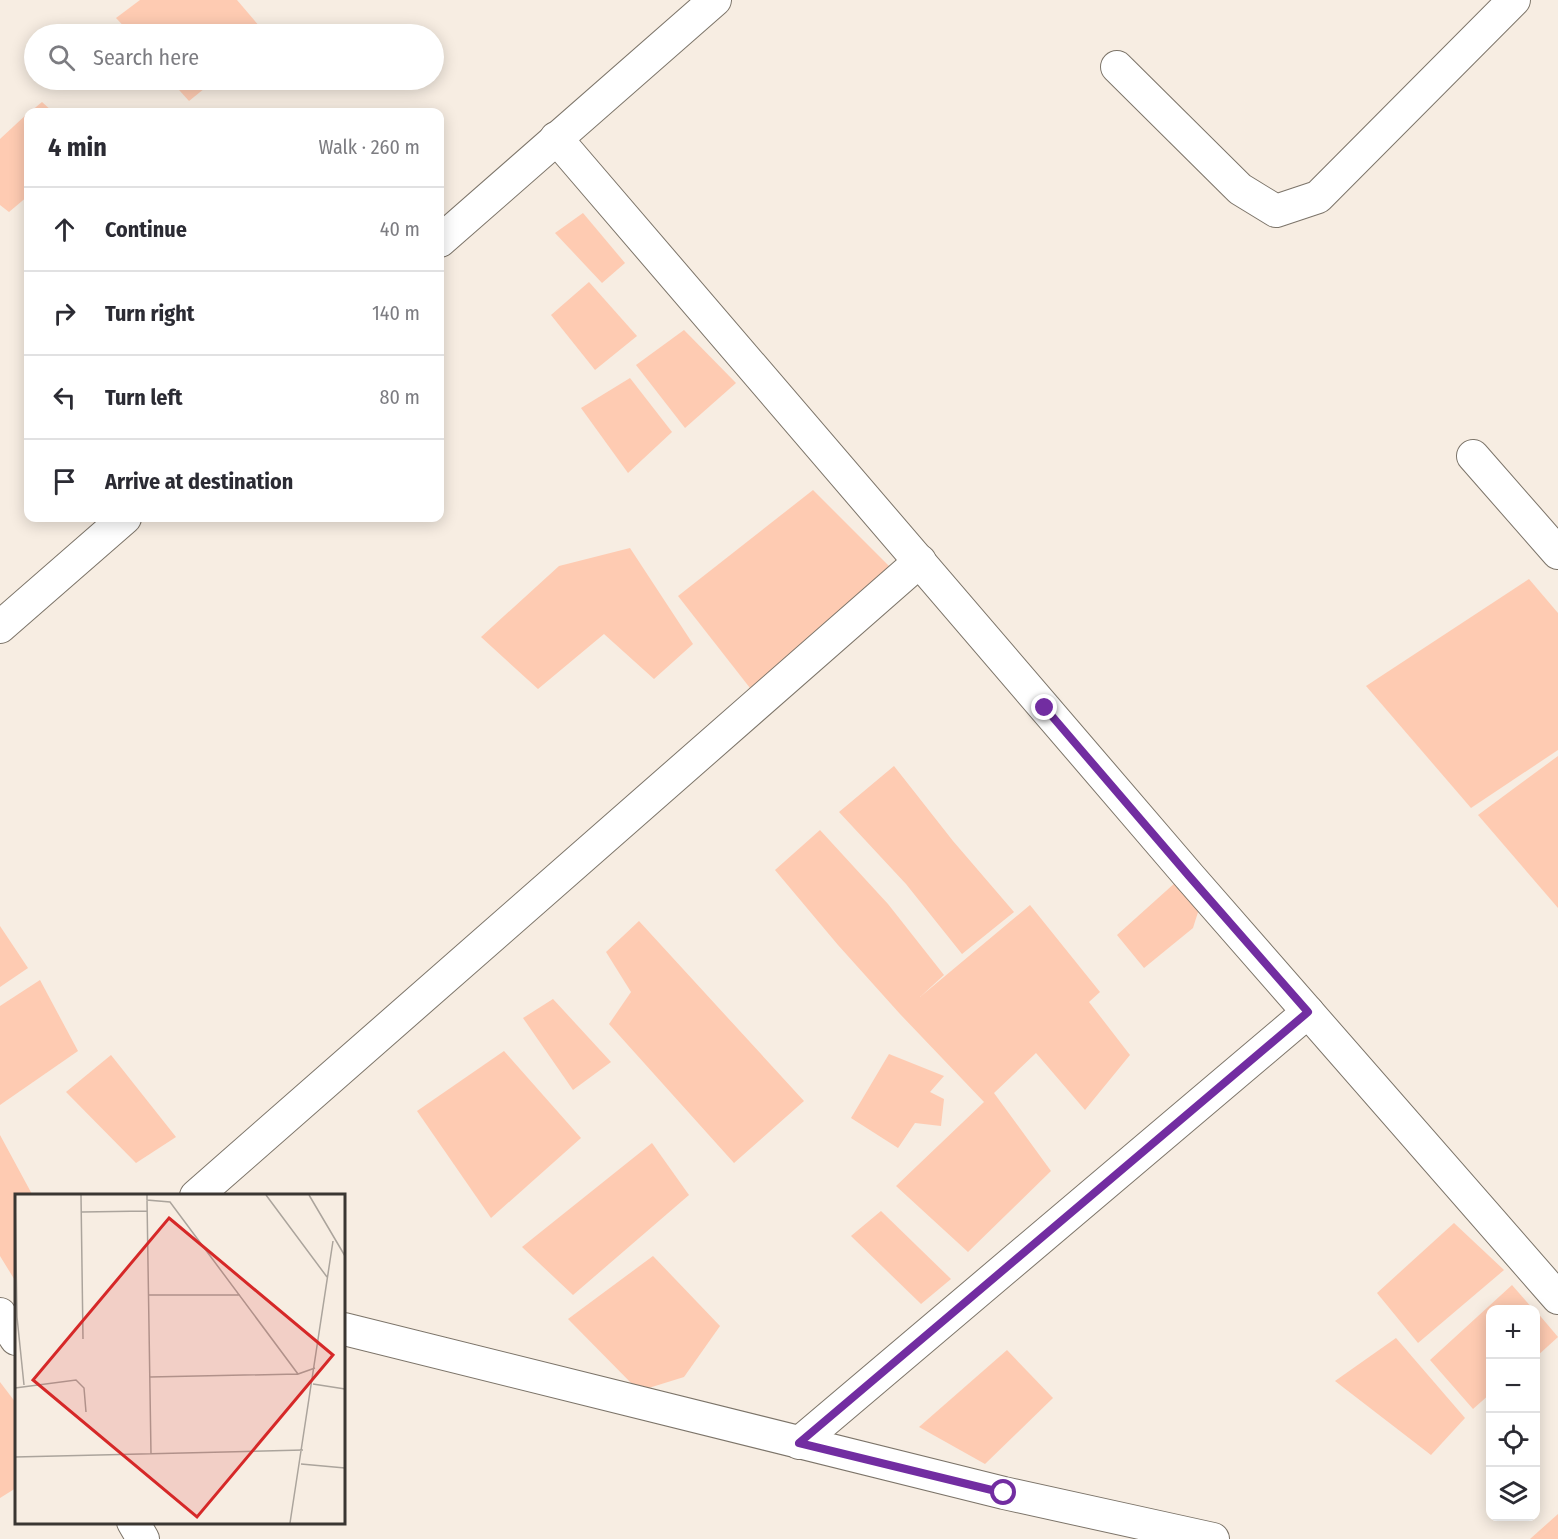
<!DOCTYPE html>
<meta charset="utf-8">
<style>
:root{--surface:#fff;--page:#f7f7f7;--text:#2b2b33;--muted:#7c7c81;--line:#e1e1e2}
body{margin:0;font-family:"Fira Sans Condensed",sans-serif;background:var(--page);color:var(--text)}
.controls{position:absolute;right:18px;bottom:18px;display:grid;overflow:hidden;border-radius:12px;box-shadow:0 3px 15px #0003}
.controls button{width:54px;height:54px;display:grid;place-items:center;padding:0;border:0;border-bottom:2px solid var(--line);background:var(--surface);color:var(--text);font:30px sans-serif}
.stop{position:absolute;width:18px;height:18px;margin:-14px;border:4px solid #722da1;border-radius:50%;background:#fff}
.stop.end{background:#722da1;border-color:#fff;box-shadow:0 2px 6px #0008}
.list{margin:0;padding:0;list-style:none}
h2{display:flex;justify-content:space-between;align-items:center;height:78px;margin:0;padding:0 24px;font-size:26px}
h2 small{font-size:20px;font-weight:400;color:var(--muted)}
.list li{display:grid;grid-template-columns:39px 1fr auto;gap:18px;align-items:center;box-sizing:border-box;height:84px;padding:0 24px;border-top:2px solid var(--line)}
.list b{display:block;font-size:22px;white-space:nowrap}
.list em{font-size:20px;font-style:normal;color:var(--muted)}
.icon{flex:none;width:33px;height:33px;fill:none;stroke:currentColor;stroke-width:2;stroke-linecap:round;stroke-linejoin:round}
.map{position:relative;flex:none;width:1558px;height:1539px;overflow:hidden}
.search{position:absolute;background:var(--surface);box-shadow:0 3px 15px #0003;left:24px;top:24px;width:420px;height:66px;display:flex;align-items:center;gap:15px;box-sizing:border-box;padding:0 21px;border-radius:33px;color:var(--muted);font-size:22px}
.panel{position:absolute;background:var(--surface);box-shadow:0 3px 15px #0003;left:24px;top:108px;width:420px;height:414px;border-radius:12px}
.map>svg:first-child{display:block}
.building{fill:#fecbb2}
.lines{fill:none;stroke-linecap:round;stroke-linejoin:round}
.minor-casing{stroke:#7c7469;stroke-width:34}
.minor{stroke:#fff;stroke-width:32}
.route{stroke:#722da1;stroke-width:8}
.inset-road{fill:none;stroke:#aba49c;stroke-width:1.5}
.view{fill:#d62828;fill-opacity:0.15;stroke:#d62828;stroke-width:3}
.inset-edge{fill:none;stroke:#3a3632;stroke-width:3}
</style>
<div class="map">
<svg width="1558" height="1539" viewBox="0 0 1558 1539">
<rect width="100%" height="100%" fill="#f7ede2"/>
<g class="building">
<polygon points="140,0 237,0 266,34 131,34 116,18"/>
<polygon points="170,80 215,80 189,101"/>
<polygon points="42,102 53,112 30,112"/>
<polygon points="28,113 28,196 9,212 0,205 0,139"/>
<polygon points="583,213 625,263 602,283 555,233"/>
<polygon points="589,282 637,336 595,370 551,315"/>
<polygon points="684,330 736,383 685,428 636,365"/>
<polygon points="630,378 672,432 628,473 581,408"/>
<polygon points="813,490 894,571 750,688 678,596"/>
<polygon points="630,548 693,644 654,679 604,634 538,689 481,637 559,566"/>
<polygon points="1529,579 1558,613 1558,750 1471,808 1366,686"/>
<polygon points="1558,756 1558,908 1478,815"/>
<polygon points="894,766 953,841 1014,912 962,954 906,884 839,812"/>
<polygon points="820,830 888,904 944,975 920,997 1030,905 1100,992 1089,1002 1130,1055 1085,1110 1036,1053 994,1093 1051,1171 968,1252 896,1186 984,1102 900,1014 838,945 775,870"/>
<polygon points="1176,882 1199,909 1193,928 1144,968 1117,935"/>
<polygon points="639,921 804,1101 734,1163 609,1024 631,992 606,952"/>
<polygon points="0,926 28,968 0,987"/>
<polygon points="40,980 78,1051 0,1105 0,1006"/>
<polygon points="553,999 611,1062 573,1090 523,1018"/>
<polygon points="504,1051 581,1138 491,1218 417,1111"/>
<polygon points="889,1054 944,1076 930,1092 944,1099 941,1126 915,1123 898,1148 851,1118"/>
<polygon points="111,1055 176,1137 136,1163 66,1092"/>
<polygon points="0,1135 33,1196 16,1196 16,1282 0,1256"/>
<polygon points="652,1143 689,1195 573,1295 522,1247"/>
<polygon points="881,1211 951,1279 921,1304 851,1236"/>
<polygon points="1454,1223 1504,1270 1418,1343 1377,1293"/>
<polygon points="653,1256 720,1326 684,1377 639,1391 568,1319"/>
<polygon points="1512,1285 1534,1310 1490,1310 1490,1394 1473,1409 1430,1360"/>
<polygon points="1536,1311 1558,1337 1536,1357"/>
<polygon points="1396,1338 1465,1418 1431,1455 1335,1381"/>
<polygon points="1007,1350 1053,1398 985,1464 919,1427"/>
<polygon points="0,1382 16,1403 16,1488 0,1498"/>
<polygon points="1558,1514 1558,1539 1530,1539"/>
</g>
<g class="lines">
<g class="minor-casing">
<g id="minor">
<polyline points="1117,67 1240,189 1276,211 1318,197 1514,0"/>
<polyline points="556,138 1189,876 1558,1298"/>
<polyline points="440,241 715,0"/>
<polyline points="1473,456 1558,553"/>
<polyline points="0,627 125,518"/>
<polyline points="196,1196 920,561"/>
<polyline points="0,1314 16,1339"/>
<polyline points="344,1329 1004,1493 1213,1539"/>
<polyline points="799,1443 1308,1012"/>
<polyline points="133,1522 143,1539"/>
</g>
</g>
<use href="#minor" class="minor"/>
</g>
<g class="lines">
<polyline class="route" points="1004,1493 799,1443 1308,1012 1189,876 1045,708"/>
</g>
<g transform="translate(15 1194)">
<rect width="330" height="330" fill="#f7ede2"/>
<path class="inset-road" d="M0,1L2,123L9,191M66,1L68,145M132,1V6L155,8L283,180L300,174M251,1L312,83M294,1L330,62M132,6L136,260M67,18L132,17M134,101H225M135,183L283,180M298,190L330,195M0,194L61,186L69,194L71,218M0,263L288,256M286,270L330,274M275,329L318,47"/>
<path class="view" d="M154,24L318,161L182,323L18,186Z"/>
<rect width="330" height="330" class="inset-edge"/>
</g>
</svg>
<div class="controls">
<button>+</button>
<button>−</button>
<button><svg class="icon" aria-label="locate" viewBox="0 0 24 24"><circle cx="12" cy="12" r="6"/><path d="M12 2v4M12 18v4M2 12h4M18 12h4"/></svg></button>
<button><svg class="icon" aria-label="layers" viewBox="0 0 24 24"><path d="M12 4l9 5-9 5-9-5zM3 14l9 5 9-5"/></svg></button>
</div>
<div class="stop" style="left:1004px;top:1493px"></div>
<div class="stop end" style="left:1045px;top:708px"></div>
<div class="search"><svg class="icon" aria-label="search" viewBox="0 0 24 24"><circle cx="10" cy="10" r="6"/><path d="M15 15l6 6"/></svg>Search here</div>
<section class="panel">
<h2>4 min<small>Walk · 260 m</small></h2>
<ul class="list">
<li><svg class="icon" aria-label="ahead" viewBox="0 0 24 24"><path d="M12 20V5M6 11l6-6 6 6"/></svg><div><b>Continue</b></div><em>40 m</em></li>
<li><svg class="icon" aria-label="right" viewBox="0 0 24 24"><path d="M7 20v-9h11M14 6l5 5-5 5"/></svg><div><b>Turn right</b></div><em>140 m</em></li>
<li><svg class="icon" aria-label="left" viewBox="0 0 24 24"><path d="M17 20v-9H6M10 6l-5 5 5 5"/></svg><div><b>Turn left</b></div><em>80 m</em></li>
<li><svg class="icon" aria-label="arrive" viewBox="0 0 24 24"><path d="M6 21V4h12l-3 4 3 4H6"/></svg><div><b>Arrive at destination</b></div></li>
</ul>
</section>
</div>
